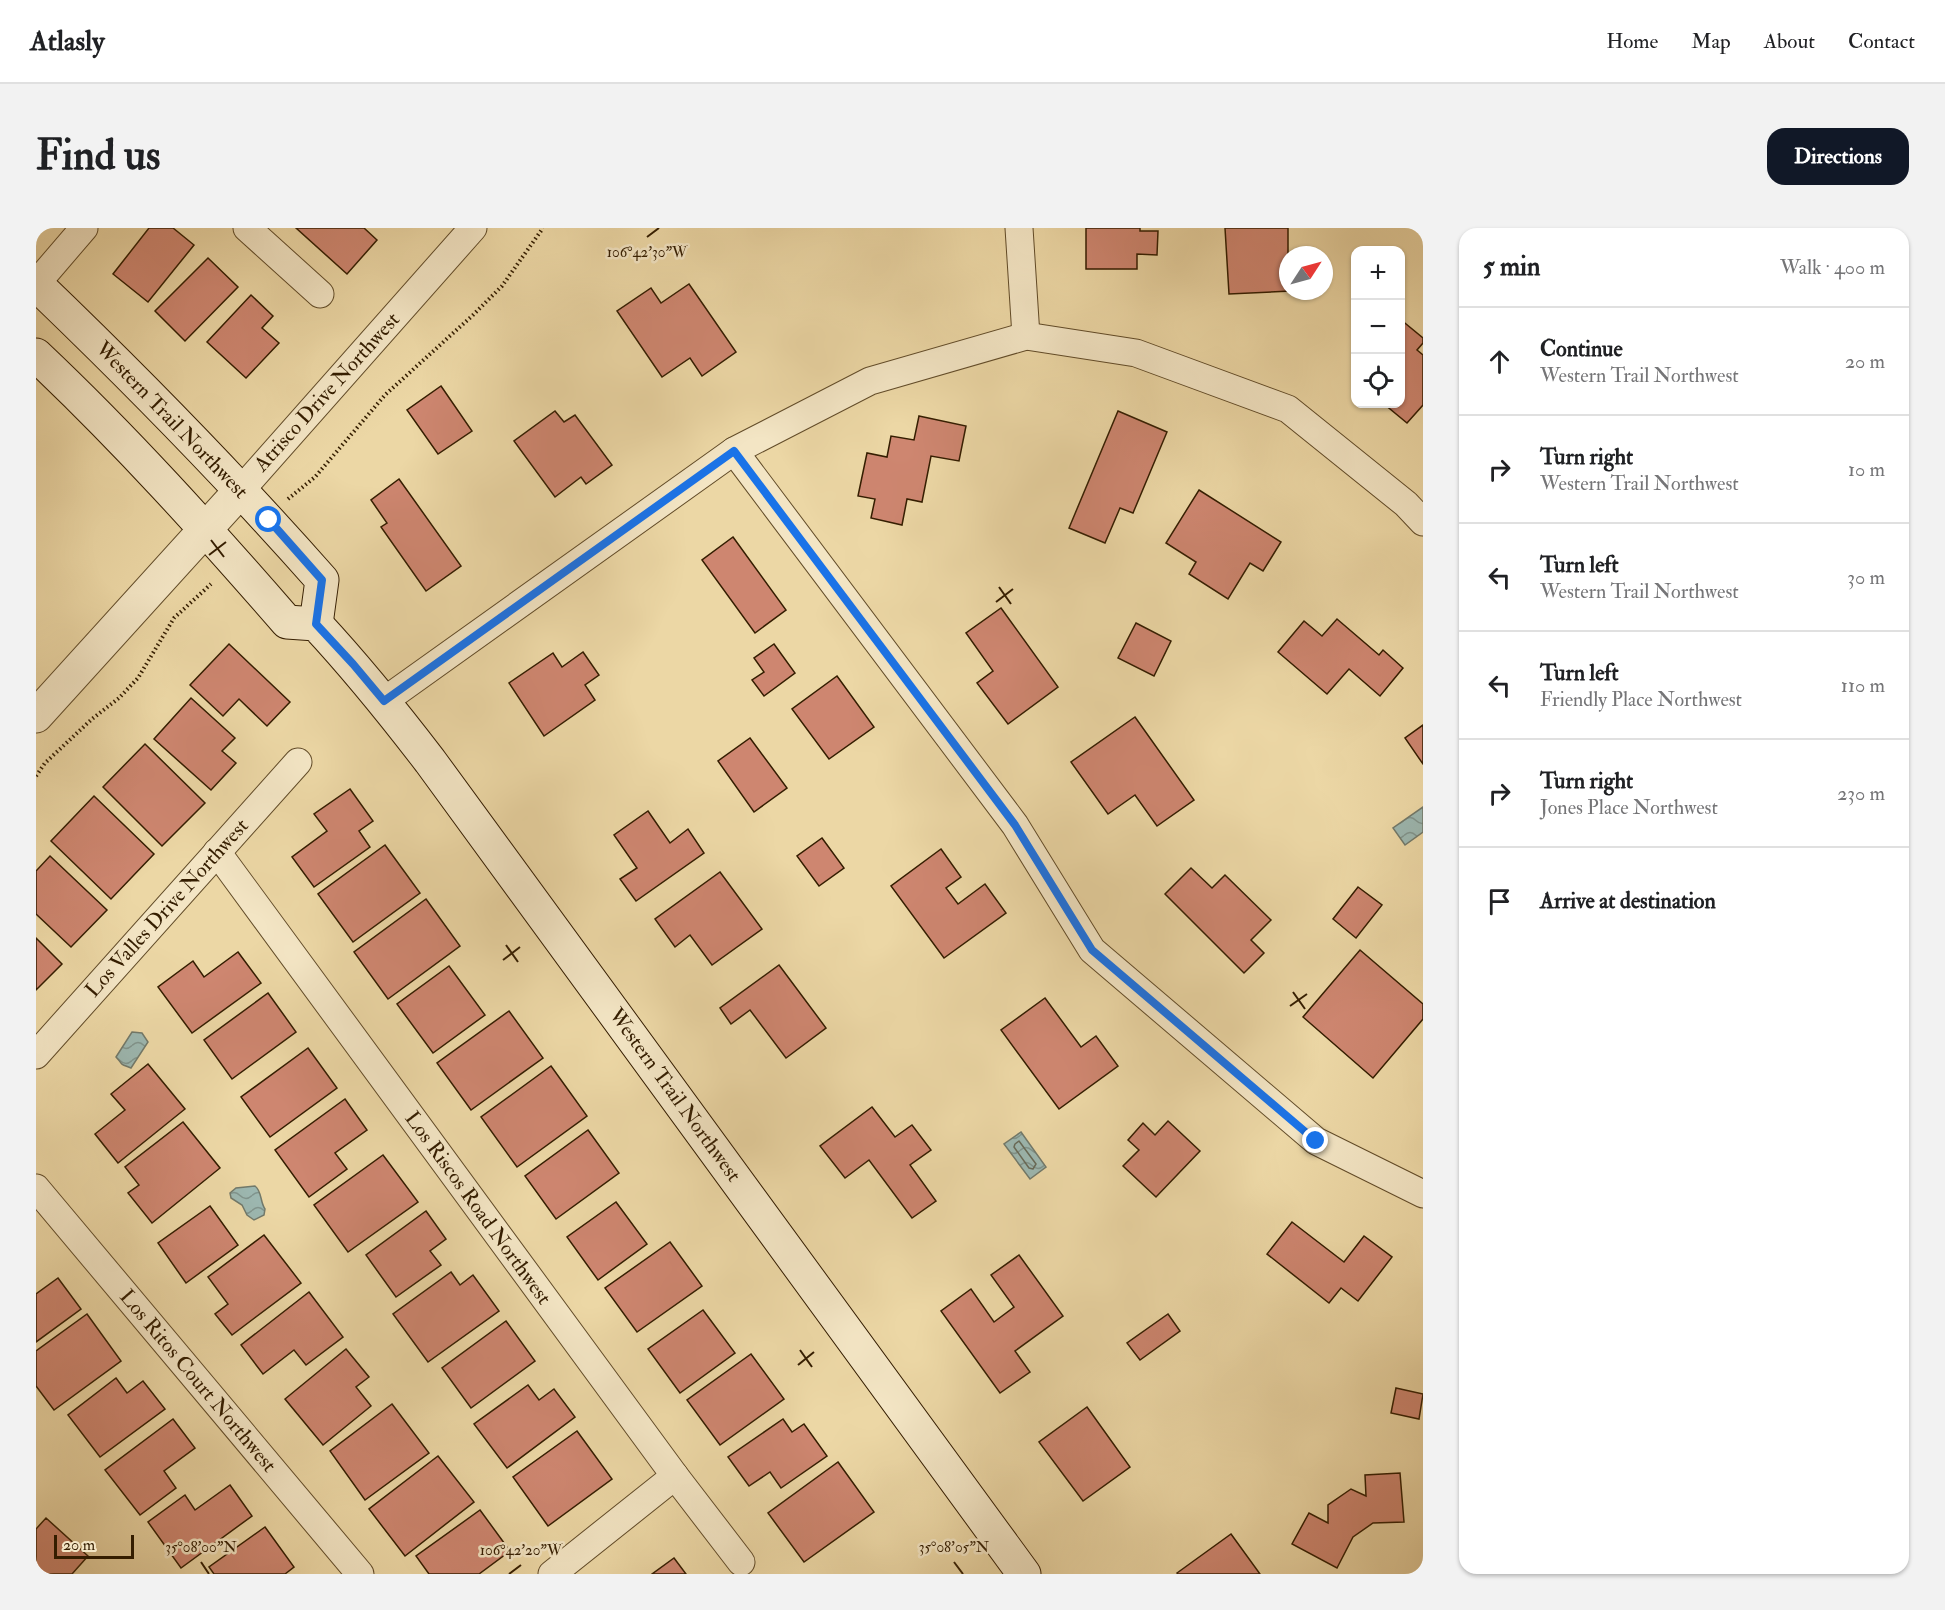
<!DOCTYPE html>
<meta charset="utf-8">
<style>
:root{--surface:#fff;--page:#f2f2f2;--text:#202124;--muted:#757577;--line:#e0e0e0;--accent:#111827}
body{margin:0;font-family:"IM FELL Double Pica",serif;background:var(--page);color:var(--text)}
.controls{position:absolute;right:18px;top:18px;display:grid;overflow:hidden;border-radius:12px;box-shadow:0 2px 4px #0004}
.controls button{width:54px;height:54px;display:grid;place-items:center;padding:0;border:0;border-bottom:2px solid var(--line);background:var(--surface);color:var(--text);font:30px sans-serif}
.compass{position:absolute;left:1243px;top:18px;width:54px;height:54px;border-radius:50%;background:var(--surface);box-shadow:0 2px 4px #0004;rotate:54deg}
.scale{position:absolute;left:18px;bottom:15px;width:80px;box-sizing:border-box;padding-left:6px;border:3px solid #341d00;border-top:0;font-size:16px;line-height:21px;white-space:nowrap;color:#341d00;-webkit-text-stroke:4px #f3e5c4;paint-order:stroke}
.stop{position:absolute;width:18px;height:18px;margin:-14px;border:4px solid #1a73e8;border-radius:50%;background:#fff}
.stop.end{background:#1a73e8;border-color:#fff;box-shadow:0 2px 6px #0008}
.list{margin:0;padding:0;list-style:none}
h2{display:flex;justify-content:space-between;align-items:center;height:78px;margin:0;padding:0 24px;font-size:26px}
h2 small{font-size:20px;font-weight:400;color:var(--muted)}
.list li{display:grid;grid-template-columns:39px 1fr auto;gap:18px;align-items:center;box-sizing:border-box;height:108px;padding:0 24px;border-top:2px solid var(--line)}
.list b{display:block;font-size:22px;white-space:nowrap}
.list p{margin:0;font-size:20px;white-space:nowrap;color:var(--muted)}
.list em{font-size:20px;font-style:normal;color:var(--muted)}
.icon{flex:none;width:33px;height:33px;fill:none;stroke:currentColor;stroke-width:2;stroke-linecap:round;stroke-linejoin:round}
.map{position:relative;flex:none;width:1387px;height:1346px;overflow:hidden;border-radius:18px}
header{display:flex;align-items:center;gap:36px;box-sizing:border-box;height:84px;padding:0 30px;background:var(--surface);border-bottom:2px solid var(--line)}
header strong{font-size:28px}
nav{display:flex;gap:33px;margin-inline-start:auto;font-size:21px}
.intro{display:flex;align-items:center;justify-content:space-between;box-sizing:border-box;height:144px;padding:0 36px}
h1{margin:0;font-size:42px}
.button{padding:15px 27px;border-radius:18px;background:var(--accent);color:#fff;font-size:21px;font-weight:700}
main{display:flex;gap:36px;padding:0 36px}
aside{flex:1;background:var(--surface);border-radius:18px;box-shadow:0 2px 4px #0004}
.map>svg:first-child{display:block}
.water{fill:url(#water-waves);stroke:#72796a;stroke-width:1.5}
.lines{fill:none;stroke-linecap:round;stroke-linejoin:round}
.shore{stroke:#686a58;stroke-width:1.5}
.building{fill:#ce8670;stroke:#341d00;stroke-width:1.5}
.minor-casing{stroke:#624c29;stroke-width:29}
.tertiary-casing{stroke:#624c29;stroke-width:35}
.secondary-casing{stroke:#341d00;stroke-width:35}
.path{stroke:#341d00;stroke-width:4;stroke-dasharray:1.5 3;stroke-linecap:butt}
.minor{stroke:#f3e5c4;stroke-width:27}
.tertiary{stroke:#f3e5c4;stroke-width:33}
.secondary{stroke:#f3e5c4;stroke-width:33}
.route{stroke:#1a73e8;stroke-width:8}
.ticks{fill:none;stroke:#341d00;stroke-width:2}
.labels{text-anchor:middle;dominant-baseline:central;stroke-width:5;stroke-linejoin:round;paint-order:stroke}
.street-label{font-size:21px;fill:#341d00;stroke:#f3e5c4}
.ticks-label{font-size:15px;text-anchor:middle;fill:#341d00;stroke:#f3e5c4;stroke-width:5;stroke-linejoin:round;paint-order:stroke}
</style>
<header>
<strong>Atlasly</strong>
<nav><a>Home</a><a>Map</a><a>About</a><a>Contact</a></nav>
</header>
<div class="intro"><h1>Find us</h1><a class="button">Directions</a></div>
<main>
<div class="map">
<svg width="1387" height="1346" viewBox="0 0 1387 1346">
<defs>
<pattern id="water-waves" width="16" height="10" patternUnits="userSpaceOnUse" patternTransform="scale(1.5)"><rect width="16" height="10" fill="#9cb7b0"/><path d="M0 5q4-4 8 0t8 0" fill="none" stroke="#80948d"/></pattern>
</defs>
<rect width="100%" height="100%" fill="#ecd7a5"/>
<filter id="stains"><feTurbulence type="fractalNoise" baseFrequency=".00333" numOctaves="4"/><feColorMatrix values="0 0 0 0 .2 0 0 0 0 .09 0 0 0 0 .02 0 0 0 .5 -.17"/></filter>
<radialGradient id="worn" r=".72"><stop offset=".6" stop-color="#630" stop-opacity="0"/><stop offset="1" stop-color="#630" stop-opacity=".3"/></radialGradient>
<g class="water">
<polygon points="1387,579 1387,604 1369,617 1357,600"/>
<path d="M96,804L106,805L112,814L95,840C81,834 90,840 80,829Z"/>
<polygon points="985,904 1010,939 994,951 968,916"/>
<path d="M219,958C226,963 224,974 229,981L228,987L218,992L211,987L206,977L195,970L194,965L200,960Z"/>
</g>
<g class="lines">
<polygon class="shore" points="983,913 1000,936 997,941 993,940 978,919 979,916"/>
</g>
<g class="building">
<polygon points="113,0 137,0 158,17 112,74 77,46"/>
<polygon points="260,0 328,0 341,12 311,46"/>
<polygon points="1050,0 1104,0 1104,3 1122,3 1121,27 1101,26 1101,41 1050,41"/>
<polygon points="1189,0 1252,0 1252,63 1255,63 1193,66"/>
<polygon points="172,30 202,59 149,113 119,83"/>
<polygon points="653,56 700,124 666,148 654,130 626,149 581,83 615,60 625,75"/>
<polygon points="215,67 237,88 226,100 243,115 210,150 171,114"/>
<polygon points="1364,91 1387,110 1387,115 1381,122 1387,127 1387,177 1371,195 1348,176 1364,176"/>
<polygon points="405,158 436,203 402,226 371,182"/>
<polygon points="519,183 528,194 539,187 576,237 550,256 545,249 519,269 478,213"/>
<polygon points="1082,183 1131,204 1097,285 1084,280 1069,315 1033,300"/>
<polygon points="883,188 930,198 923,233 895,228 886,274 871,271 866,297 835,290 839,271 822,268 831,225 851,229 855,208 878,212"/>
<polygon points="363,251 425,338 390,363 345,299 351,295 335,272"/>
<polygon points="1163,262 1245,314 1227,343 1214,335 1192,371 1153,346 1160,334 1130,315"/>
<polygon points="697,309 750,382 719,405 666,332"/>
<polygon points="965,380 1022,459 972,496 941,455 957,443 930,405"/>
<polygon points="1301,391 1343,427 1347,422 1367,440 1344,468 1313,441 1291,466 1242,424 1268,393 1286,408"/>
<polygon points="1100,395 1135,413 1118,448 1082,430"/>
<polygon points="193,416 254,474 231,498 203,471 187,488 154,457"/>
<polygon points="738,416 759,445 728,468 716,452 728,444 718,430"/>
<polygon points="547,424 563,447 549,457 559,472 508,508 473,455 517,425 526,439"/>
<polygon points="801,448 838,499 793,531 756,481"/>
<polygon points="155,470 199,510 186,523 200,535 175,562 118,511"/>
<polygon points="1099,489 1158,572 1121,598 1099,567 1072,586 1035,534"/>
<polygon points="1387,497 1387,536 1369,510"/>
<polygon points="714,510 751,560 718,584 682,533"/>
<polygon points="109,516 169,575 126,618 67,559"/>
<polygon points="314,561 337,593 323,603 334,619 278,659 256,629 291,603 278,586"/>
<polygon points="58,568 118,626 75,671 15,613"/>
<polygon points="612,583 634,615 652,601 668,625 600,673 584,651 601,640 578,607"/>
<polygon points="786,610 808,640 783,658 761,628"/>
<polygon points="349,617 384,665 317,714 282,666"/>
<polygon points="905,621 925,649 910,660 922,676 949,656 970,685 908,730 855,658"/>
<polygon points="14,628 71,682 35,719 0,686 0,643"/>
<polygon points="1155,640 1176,660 1189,647 1235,692 1215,712 1228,725 1208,745 1129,666"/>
<polygon points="684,644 726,701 676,737 654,707 639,719 619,691"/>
<polygon points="1322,659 1346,677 1320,710 1297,691"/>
<polygon points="390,671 424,718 352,771 318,724"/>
<polygon points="0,710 26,736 0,762"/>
<polygon points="1324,722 1387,776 1387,791 1337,850 1267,789"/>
<polygon points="202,724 225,755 156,805 122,759 157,733 168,749"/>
<polygon points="743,737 790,800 750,830 714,782 695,796 684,780"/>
<polygon points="413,738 449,787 397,825 361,776"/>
<polygon points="232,765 260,804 196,851 168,812"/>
<polygon points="1009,770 1045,819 1060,808 1082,838 1023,881 965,802"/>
<polygon points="473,783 507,830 435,882 401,835"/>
<polygon points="272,820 301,860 234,909 205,869"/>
<polygon points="112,836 149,881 82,935 59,906 89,882 75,866"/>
<polygon points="515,838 551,888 481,939 445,889"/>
<polygon points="309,871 331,902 299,925 311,941 273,969 239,922"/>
<polygon points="836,879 859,909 876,897 895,922 874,937 900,973 876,990 833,932 809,950 784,918"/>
<polygon points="1132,893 1164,923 1120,969 1087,938 1103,922 1092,912 1107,895 1119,907"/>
<polygon points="147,894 184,940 116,995 92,965 103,957 89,939"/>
<polygon points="552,902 583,945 520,991 489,948"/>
<polygon points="347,927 382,974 312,1024 278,977"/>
<polygon points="580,974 611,1016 562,1052 531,1009"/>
<polygon points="174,978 202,1017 150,1055 122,1015"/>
<polygon points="390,983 410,1011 394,1023 405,1037 360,1069 330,1027"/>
<polygon points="1256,994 1308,1034 1328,1008 1356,1029 1322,1073 1305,1060 1293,1075 1231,1026"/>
<polygon points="228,1007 265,1055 196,1107 179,1086 192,1076 172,1049"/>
<polygon points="634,1014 666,1058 601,1104 569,1060"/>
<polygon points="983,1027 1027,1088 979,1123 994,1144 964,1165 905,1083 935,1061 958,1094 978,1079 955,1047"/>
<polygon points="415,1044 424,1057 437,1047 463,1083 392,1134 357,1086"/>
<polygon points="22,1050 45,1081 0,1114 0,1066"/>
<polygon points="273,1064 307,1109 270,1137 258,1122 227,1146 205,1117"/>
<polygon points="667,1082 699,1125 644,1165 612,1121"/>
<polygon points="51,1086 85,1133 18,1182 0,1158 0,1123"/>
<polygon points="1132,1086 1144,1103 1104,1132 1091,1115"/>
<polygon points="470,1093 499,1133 435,1180 406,1140"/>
<polygon points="310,1121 333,1149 320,1159 335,1178 287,1217 249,1171"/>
<polygon points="715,1126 748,1171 684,1217 651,1172"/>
<polygon points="80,1150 91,1165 107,1153 129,1181 64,1229 32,1187"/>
<polygon points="492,1157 503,1172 518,1161 539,1189 471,1240 438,1196"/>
<polygon points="1360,1160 1387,1166 1383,1191 1355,1185"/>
<polygon points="356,1176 393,1225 329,1272 294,1223"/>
<polygon points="1051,1179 1094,1239 1047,1273 1003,1214"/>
<polygon points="137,1191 159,1220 128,1243 140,1260 104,1287 69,1242"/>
<polygon points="747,1191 756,1204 768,1196 791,1228 745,1260 734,1244 713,1258 692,1229"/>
<polygon points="541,1203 576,1251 512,1298 477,1249"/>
<polygon points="402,1228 438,1274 369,1328 333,1281"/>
<polygon points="802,1234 838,1284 768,1334 732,1285"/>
<polygon points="1364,1245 1368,1294 1337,1295 1317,1309 1301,1340 1256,1316 1273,1285 1292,1295 1292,1277 1315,1261 1330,1268 1329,1247"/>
<polygon points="194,1257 216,1288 145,1340 112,1294 149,1267 159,1282"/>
<polygon points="444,1282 474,1323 443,1346 393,1346 380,1328"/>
<polygon points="10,1290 52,1328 36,1346 0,1346 0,1301"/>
<polygon points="229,1299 258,1339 249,1346 178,1346 173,1339"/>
<polygon points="1195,1306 1224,1346 1142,1346 1141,1345"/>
<polygon points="638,1330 650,1346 616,1346"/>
</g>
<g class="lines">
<g class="minor-casing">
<g id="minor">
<polyline points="211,0 284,66"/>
<polyline points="983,0 990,108"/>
<polyline points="0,56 48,0"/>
<polyline points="698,223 979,597 1056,722 1280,913 1387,966"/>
<polyline points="205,262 437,0"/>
<polyline points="348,473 698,223 834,153 990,108 1100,125 1252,181 1370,276 1387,294"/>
<polyline points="181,624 639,1248 705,1334"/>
<polyline points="0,827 262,534"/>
<polyline points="0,960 324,1346"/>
<polyline points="516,1346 639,1248"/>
</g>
</g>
<g class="tertiary-casing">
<polyline id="tertiary" points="0,488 205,262"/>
</g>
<g class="secondary-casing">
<g id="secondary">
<path d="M0,56C99,151 195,249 286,352L280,396"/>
<path d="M0,127C89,211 171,302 251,394L280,396C321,440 358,486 394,533L988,1346"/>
</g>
</g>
<g class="path">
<polyline points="252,271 279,249 349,167 437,87 466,58 507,0"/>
<polyline points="0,548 9,535 56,491 83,470 102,450 138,390 175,356"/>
</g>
<use href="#minor" class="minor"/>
<use href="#tertiary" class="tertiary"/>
<use href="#secondary" class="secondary"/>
</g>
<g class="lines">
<polyline class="route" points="233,292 286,352 280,396 317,436 348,473 698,223 979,597 1056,722 1280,913"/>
</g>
<path class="ticks" d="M611,9L623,0M175,312L188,329M173,327L190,314M963,359L975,376M960,374L977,361M470,717L482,734M467,732L484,719M1257,764L1269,781M1254,778L1271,766M764,1122L776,1139M762,1137L778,1124M165,1334L173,1346M918,1334L927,1346M473,1346L485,1337"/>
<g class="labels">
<g class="street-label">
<text transform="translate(291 164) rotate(-48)">Atrisco Drive Northwest</text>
<text transform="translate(136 192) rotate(46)">Western Trail Northwest</text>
<text transform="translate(131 680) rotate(-48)">Los Valles Drive Northwest</text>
<text transform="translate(639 867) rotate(54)">Western Trail Northwest</text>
<text transform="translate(442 980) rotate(54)">Los Riscos Road Northwest</text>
<text transform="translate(162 1153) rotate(50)">Los Ritos Court Northwest</text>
</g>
</g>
<g class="ticks-label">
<text x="611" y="29">106°42'30"W</text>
<text x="165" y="1324">35°08'00"N</text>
<text x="918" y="1324">35°08'05"N</text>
<text x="485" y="1327">106°42'20"W</text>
</g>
<rect width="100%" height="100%" filter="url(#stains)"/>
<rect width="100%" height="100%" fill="url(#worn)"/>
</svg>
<div class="controls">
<button>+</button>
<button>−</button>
<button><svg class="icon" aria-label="locate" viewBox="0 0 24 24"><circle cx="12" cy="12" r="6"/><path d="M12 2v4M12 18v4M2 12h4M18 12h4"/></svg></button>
</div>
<svg class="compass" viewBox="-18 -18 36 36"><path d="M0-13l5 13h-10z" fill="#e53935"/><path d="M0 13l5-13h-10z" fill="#757577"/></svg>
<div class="scale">20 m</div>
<div class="stop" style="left:233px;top:292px"></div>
<div class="stop end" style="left:1280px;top:913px"></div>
</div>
<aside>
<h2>5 min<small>Walk · 400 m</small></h2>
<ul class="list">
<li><svg class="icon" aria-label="ahead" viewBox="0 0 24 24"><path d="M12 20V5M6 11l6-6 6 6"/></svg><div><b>Continue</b><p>Western Trail Northwest</p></div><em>20 m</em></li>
<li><svg class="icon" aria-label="right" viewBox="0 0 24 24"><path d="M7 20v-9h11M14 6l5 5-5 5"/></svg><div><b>Turn right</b><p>Western Trail Northwest</p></div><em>10 m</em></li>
<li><svg class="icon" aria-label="left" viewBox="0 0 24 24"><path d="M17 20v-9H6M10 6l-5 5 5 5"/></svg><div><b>Turn left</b><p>Western Trail Northwest</p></div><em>30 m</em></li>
<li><svg class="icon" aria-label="left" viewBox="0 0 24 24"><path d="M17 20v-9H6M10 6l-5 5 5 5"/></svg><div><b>Turn left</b><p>Friendly Place Northwest</p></div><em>110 m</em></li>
<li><svg class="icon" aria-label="right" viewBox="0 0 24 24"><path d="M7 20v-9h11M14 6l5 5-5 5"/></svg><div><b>Turn right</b><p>Jones Place Northwest</p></div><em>230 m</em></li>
<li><svg class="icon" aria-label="arrive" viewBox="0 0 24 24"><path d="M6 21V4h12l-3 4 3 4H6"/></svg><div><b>Arrive at destination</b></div></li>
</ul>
</aside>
</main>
